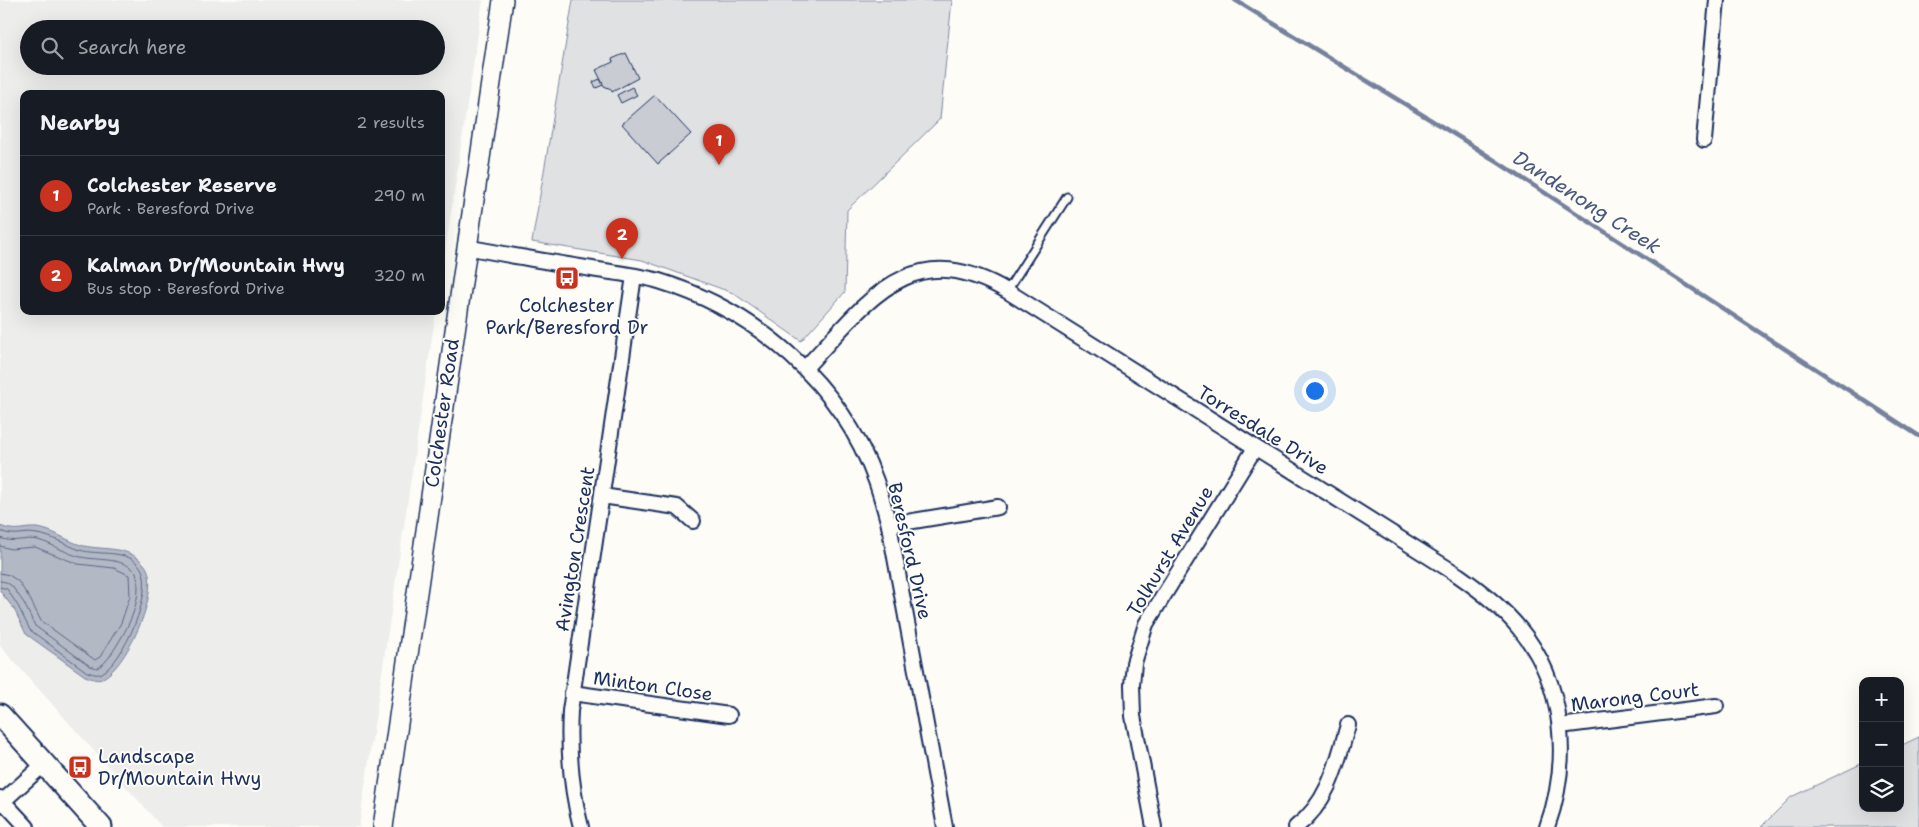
<!DOCTYPE html>
<meta charset="utf-8">
<style>
:root{--surface:#171b24;--page:#242831;--text:#f1f3f6;--muted:#9ea1a6;--line:#363941;--accent:#c8321e}
body{margin:0;font-family:"Shantell Sans",sans-serif;background:var(--page);color:var(--text)}
.controls{position:absolute;right:15px;bottom:15px;display:grid;overflow:hidden;border-radius:10px;box-shadow:0 5px 20px #0002}
.controls button{width:45px;height:45px;display:grid;place-items:center;padding:0;border:0;border-bottom:1px solid var(--line);background:var(--surface);color:var(--text);font:25px sans-serif}
.you{position:absolute;left:1314px;top:390px;width:18px;height:18px;margin:-12px;border:4px solid #fff;border-radius:50%;background:#1a73e8;box-shadow:0 0 0 8px #1a73e833}
.badge{display:grid;place-items:center;width:32px;height:32px;border-radius:50%;background:var(--accent);color:#fff;font-size:16px;font-weight:700}
.pin{position:absolute;translate:-50% -41px;filter:drop-shadow(0 1px 2px #0008)}
.pin::after{content:'';position:absolute;top:26px;width:18px;height:15px;background:inherit;clip-path:polygon(0 0,100% 0,50% 100%)}
.list{margin:0;padding:0;list-style:none}
h2{display:flex;justify-content:space-between;align-items:center;height:65px;margin:0;padding:0 20px;font-size:21px}
h2 small{font-size:16px;font-weight:400;color:var(--muted)}
.list li{display:grid;grid-template-columns:32px 1fr auto;gap:15px;align-items:center;box-sizing:border-box;height:80px;padding:0 20px;border-top:1px solid var(--line)}
.list b{display:block;font-size:19px;white-space:nowrap}
.list p{margin:0;font-size:16px;white-space:nowrap;color:var(--muted)}
.list em{font-size:16px;font-style:normal;color:var(--muted)}
.icon{flex:none;width:28px;height:28px;fill:none;stroke:currentColor;stroke-width:2;stroke-linecap:round;stroke-linejoin:round}
.map{position:relative;flex:none;width:1919px;height:827px;overflow:hidden}
.search{position:absolute;background:var(--surface);box-shadow:0 5px 20px #0002;left:20px;top:20px;width:425px;height:55px;display:flex;align-items:center;gap:12px;box-sizing:border-box;padding:0 18px;border-radius:28px;color:var(--muted);font-size:19px}
.panel{position:absolute;background:var(--surface);box-shadow:0 5px 20px #0002;left:20px;top:90px;width:425px;height:225px;border-radius:10px}
.map>svg:first-child{display:block}
.built{fill:#edeeec;fill-rule:evenodd}
.green{fill:#e0e1e3;stroke:#7e88a0}
.water{fill:#b3b8c5;stroke:#76819c}
.lines{fill:none;stroke-linecap:round;stroke-linejoin:round}
.shore{stroke:#586687;stroke-width:1}
.stream{stroke:#76819c;stroke-width:4.5}
.building{fill:#c9ccd3;stroke:#1b2f5e}
.service-casing{stroke:#1b2f5e;stroke-width:11}
.minor-casing{stroke:#1b2f5e;stroke-width:18}
.secondary-casing{stroke:#1b2f5e;stroke-width:22}
.primary-casing{stroke:#1b2f5e;stroke-width:25}
.service{stroke:#fdfcf7;stroke-width:7}
.minor{stroke:#fdfcf7;stroke-width:14}
.secondary{stroke:#fdfcf7;stroke-width:19}
.primary{stroke:#fdfcf7;stroke-width:21}
.labels{text-anchor:middle;dominant-baseline:central;stroke-width:4;stroke-linejoin:round;paint-order:stroke}
.poi-label{font-size:19px;fill:#1b2f5e;stroke:#fdfcf7}
.street-label{font-size:19px;fill:#1b2f5e;stroke:#fdfcf7}
.water-label{font-size:20px;font-style:italic;fill:#49587d;stroke:#fdfcf7}
</style>
<div class="map">
<svg width="1919" height="827" viewBox="0 0 1919 827">
<rect width="100%" height="100%" fill="#fdfcf7"/>
<filter id="ink" filterUnits="userSpaceOnUse"><feTurbulence type="fractalNoise" baseFrequency=".02" numOctaves="2"/><feDisplacementMap in="SourceGraphic" scale="10" xChannelSelector="R" yChannelSelector="G"/><feConvolveMatrix kernelMatrix="1 2 1 2 8 2 1 2 1" color-interpolation-filters="sRGB"/></filter>
<g filter="url(#ink)">
<path class="built" d="M0,0H483L441,279V94H24V311H436L359,827H162L0,646ZM29,29H436V66H29Z"/>
<g class="green">
<polygon points="573,0 952,0 940,119 847,210 845,292 801,341 733,293 642,260 532,242"/>
<polygon points="1919,737 1919,827 1761,827 1791,797 1863,763 1863,808 1900,808 1900,746"/>
</g>
<path class="water" d="M0,526C18,533 21,527 37,528C54,530 68,542 84,546C104,550 129,546 144,564C164,586 127,666 103,678C98,682 91,678 85,676L26,634L14,609L0,591Z"/>
<g class="lines">
<g class="shore">
<path d="M0,531C17,538 22,531 37,534C52,536 66,545 80,550C98,556 129,548 141,568C155,590 123,662 102,673C97,676 92,673 87,672L30,630L18,606L7,589L0,587"/>
<path d="M0,538C14,544 25,537 38,540C53,544 67,554 81,557C100,561 122,557 136,572C143,598 130,624 117,645C111,654 107,663 97,668L90,666L35,626L24,603L12,586L6,582L0,581"/>
<polyline points="0,546 11,549 35,547 78,564 114,568 129,575 130,596 121,623 100,657 95,660 41,621 30,599 18,581 9,575 0,573"/>
</g>
<polyline class="stream" points="1235,0 1462,139 1919,436"/>
</g>
<g class="building">
<polygon points="626,53 638,78 612,92 611,89 604,86 596,70 613,62 612,59"/>
<polygon points="600,79 603,85 596,88 593,82"/>
<polygon points="632,87 637,95 621,103 617,95"/>
<polygon points="655,95 691,134 658,164 622,124"/>
</g>
<g class="lines">
<g class="service-casing">
<polyline id="service" points="1007,291 1067,197"/>
</g>
<g class="minor-casing">
<g id="minor">
<polyline points="1704,140 1717,0"/>
<path d="M466,247C508,255 550,262 592,269C614,273 638,275 659,281C757,311 841,384 876,481C881,495 885,510 889,525L945,827"/>
<path d="M805,368C867,303 910,234 1007,291L1458,575C1481,591 1502,607 1519,628C1565,683 1571,761 1547,827"/>
<polyline points="602,496 677,507 693,521"/>
<polyline points="889,525 998,507"/>
<polyline points="572,693 729,715"/>
<polyline points="1560,726 1716,706"/>
<polyline points="0,798 27,827"/>
<polyline points="0,804 44,764"/>
<path d="M581,827C571,789 568,750 570,711L634,276"/>
<polyline points="1154,827 1133,716 1132,685 1134,663 1146,624 1255,448"/>
<path d="M1296,827C1329,802 1337,763 1348,725"/>
</g>
</g>
<g class="secondary-casing">
<polyline id="secondary" points="383,827 503,0"/>
</g>
<g class="primary-casing">
<polyline id="primary" points="0,715 101,827"/>
</g>
<use href="#service" class="service"/>
<use href="#minor" class="minor"/>
<use href="#secondary" class="secondary"/>
<use href="#primary" class="primary"/>
</g>
</g>
<defs>
<g id="bus-square" transform="scale(1.25)"><rect x="-9" y="-9" width="18" height="18" rx="4" fill="#c8321e" stroke="#fdfcf7"/><path d="M-5-6H5V4H4V6H2V4H-2V6H-4V4H-5ZM-3.5-4V0h7V-4ZM-3.5 1.2v1.5H-2V1.2ZM2 1.2v1.5H3.5V1.2Z" fill="#fff"/></g>
</defs>
<g fill-rule="evenodd">
<use href="#bus-square" x="567" y="278"/>
<use href="#bus-square" x="80" y="767"/>
</g>
<g class="labels">
<g class="poi-label">
<text x="567" y="305">Colchester<tspan x="567" dy="22">Park/Beresford Dr</tspan></text>
<text x="98" y="756" text-anchor="start">Landscape<tspan x="98" dy="22">Dr/Mountain Hwy</tspan></text>
</g>
<g class="street-label">
<text transform="translate(442 413) rotate(-82)">Colchester Road</text>
<text transform="translate(1263 430) rotate(32)">Torresdale Drive</text>
<text transform="translate(575 549) rotate(-81)">Avington Crescent</text>
<text transform="translate(910 551) rotate(77)">Beresford Drive</text>
<text transform="translate(1170 551) rotate(-59)">Tolhurst Avenue</text>
<text transform="translate(653 686) rotate(8)">Minton Close</text>
<text transform="translate(1635 697) rotate(-7)">Marong Court</text>
</g>
<g class="water-label">
<text transform="translate(1587 202) rotate(33)">Dandenong Creek</text>
</g>
</g>
</svg>
<div class="controls">
<button>+</button>
<button>−</button>
<button><svg class="icon" aria-label="layers" viewBox="0 0 24 24"><path d="M12 4l9 5-9 5-9-5zM3 14l9 5 9-5"/></svg></button>
</div>
<div class="you"></div>
<div class="pin badge" style="left:719px;top:165px">1</div>
<div class="pin badge" style="left:622px;top:259px">2</div>
<div class="search"><svg class="icon" aria-label="search" viewBox="0 0 24 24"><circle cx="10" cy="10" r="6"/><path d="M15 15l6 6"/></svg>Search here</div>
<section class="panel">
<h2>Nearby<small>2 results</small></h2>
<ul class="list">
<li><span class="badge">1</span><div><b>Colchester Reserve</b><p>Park · Beresford Drive</p></div><em>290 m</em></li>
<li><span class="badge">2</span><div><b>Kalman Dr/Mountain Hwy</b><p>Bus stop · Beresford Drive</p></div><em>320 m</em></li>
</ul>
</section>
</div>
